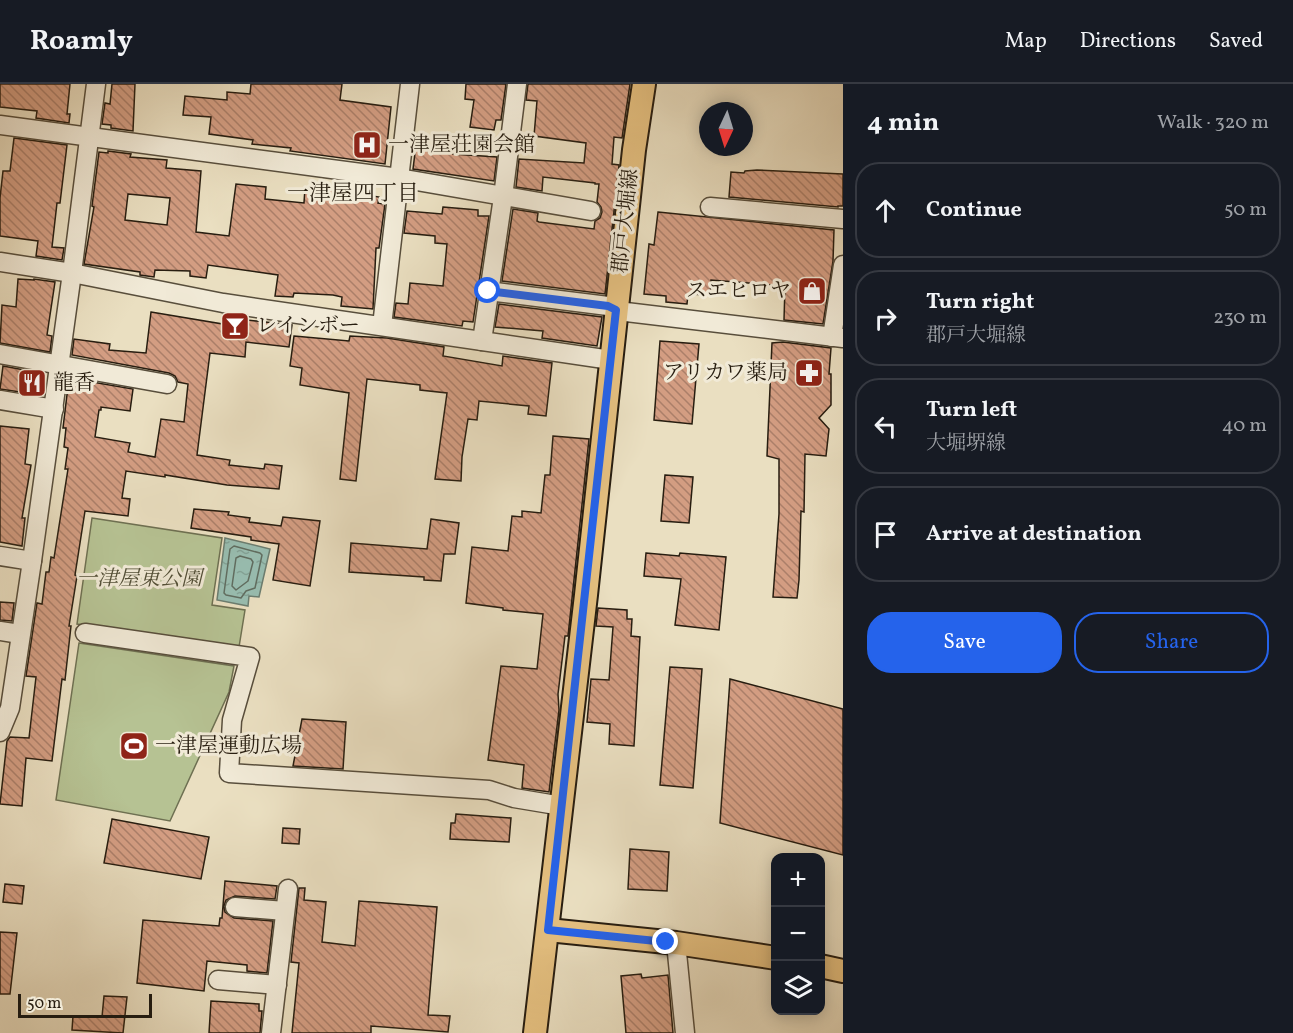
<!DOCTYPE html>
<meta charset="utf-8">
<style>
:root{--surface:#171b24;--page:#242831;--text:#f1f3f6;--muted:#9ea1a6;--line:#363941;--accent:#2563eb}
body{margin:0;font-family:Vollkorn,"Noto Serif JP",serif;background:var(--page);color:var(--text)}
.controls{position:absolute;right:18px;bottom:18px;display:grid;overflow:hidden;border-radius:12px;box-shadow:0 3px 15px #0003}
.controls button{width:54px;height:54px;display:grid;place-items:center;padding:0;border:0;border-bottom:2px solid var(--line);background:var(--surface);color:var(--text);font:30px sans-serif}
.compass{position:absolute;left:699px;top:18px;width:54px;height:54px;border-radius:50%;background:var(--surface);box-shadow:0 3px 15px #0003;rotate:184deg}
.scale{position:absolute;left:18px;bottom:15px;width:134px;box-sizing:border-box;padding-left:6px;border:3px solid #271d10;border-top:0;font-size:16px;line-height:21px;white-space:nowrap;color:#271d10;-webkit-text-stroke:4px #f1ead7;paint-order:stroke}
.stop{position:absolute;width:18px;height:18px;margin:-14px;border:4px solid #2563eb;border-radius:50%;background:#fff}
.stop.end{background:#2563eb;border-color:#fff;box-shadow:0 2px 6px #0008}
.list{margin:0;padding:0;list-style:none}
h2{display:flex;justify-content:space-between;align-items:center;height:78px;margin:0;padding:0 24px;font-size:26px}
h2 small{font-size:20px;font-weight:400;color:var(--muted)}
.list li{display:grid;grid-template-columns:39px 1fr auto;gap:18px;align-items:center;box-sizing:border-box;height:96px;margin:0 12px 12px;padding:0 12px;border:2px solid var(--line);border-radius:24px}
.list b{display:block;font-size:22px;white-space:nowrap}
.list p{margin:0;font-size:20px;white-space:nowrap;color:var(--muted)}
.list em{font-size:20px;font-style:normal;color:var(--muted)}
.actions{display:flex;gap:12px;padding:18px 24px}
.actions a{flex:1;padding:14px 0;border:2px solid var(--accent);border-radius:24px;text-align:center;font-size:21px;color:var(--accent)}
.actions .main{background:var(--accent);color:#fff}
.icon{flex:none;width:33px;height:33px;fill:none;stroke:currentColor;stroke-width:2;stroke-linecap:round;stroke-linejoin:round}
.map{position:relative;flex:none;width:843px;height:949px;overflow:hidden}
header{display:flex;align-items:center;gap:36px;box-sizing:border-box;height:84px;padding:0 30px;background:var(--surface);border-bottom:2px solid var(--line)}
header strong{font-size:28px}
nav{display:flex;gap:33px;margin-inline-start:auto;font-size:21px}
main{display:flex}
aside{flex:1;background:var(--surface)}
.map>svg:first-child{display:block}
.green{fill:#b6c293;stroke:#6e7052;stroke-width:1.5}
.water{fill:url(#water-ripples);stroke:#6b7d70;stroke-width:1.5}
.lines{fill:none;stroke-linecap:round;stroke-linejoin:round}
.shore{stroke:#606d60;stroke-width:1.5}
.building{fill:url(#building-back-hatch);stroke:#271d10;stroke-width:1.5;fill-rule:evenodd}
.minor-casing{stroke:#584e3c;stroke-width:21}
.major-casing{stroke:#271d10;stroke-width:26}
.minor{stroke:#f1ead7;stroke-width:18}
.major{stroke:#e5c080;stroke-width:22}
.route{stroke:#2563eb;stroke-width:8}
.labels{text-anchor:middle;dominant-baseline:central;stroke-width:6;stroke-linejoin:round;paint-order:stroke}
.poi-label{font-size:21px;fill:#271d10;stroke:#f1ead7;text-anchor:start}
.street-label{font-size:21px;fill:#271d10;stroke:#f1ead7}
.park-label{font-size:21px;font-style:italic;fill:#524f37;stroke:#f1ead7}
.neighbourhood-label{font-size:22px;fill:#271d10;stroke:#f1ead7}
</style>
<header>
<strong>Roamly</strong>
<nav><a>Map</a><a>Directions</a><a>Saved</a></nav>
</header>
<main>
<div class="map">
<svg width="843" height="949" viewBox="0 0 843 949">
<defs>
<pattern id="water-ripples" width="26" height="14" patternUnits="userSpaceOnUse" patternTransform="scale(1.5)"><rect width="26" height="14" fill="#98bdb0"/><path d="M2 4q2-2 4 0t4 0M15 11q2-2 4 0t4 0" fill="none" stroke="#83a296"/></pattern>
<pattern id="building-back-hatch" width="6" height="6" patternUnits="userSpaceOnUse" patternTransform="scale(1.5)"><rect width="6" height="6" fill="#d39d82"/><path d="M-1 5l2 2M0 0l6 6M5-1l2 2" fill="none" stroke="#ab7f69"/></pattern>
</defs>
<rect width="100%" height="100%" fill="#eadfc1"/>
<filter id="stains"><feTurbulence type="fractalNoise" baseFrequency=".00333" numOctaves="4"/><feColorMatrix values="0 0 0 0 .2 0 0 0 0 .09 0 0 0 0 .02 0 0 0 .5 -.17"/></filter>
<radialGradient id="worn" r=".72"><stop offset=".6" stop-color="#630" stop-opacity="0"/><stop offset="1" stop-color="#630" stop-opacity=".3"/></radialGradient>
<g class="green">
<polygon points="92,434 222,454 212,521 245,526 239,563 77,540"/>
<polygon points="79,559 234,582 229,608 170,737 56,716"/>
</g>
<polygon class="water" points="225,454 270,465 259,513 249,512 248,522 217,516"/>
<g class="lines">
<g class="shore">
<polygon points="234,462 260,469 262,471 255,504 246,507 241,514 226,511 224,509 230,465"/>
<polygon points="240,472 251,475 253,478 248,497 236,506 232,502 236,474"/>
</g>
</g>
<g class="building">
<polygon points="0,0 70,0 67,30 70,30 69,39 36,34 37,27 0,23"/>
<polygon points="112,0 135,0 133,47 111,44 111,41 102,40 105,19 110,20"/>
<polygon points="251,0 342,0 340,16 391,23 385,80 290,67 291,64 252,60 253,56 209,50 211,33 183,31 185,12 227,16 227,8 250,10"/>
<polygon points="466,0 506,0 501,36 496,36 494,46 470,43 474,16 465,15"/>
<polygon points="528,0 630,0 622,54 614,53 612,80 619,81 605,210 502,197 513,125 538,129 537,137 539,138 594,145 595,137 600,134 602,128 601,123 597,118 599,100 595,100 595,99 543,93 542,107 516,103 519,75 584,79 586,59 534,52 537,17 526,16"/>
<polygon points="14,54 67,61 60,119 57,119 52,163 64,164 62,176 36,172 38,157 0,152 0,114 3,87 10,87"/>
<polygon points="416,61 454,65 453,70 497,73 494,97 413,85"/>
<path d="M108,67L131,70L130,73L167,76L166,84L201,87L196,148L229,152L236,100L266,103L265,115L304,119L305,104L361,108V110L379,113L378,119L385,120L379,164H376L373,225L341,222L342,213L333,211L294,209L293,213L275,212L278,191L208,181L206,194L190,192V187L155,186L154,193L140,191V188L84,180L94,123L92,122L99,68L108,69ZM128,110L170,114L167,141L125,136Z"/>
<polygon points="757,86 843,90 843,122 838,122 838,123 729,113 731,88 744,89 745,87"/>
<polygon points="443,123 478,126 478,132 489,132 473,238 463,237 462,242 394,233 396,219 408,220 410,199 443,202 447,160 435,159 435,152 404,149 407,127 442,130"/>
<polygon points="658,128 834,146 833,177 823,240 784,236 785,202 711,196 710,211 688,210 687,220 666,218 666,212 644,210 649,160 654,161"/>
<polygon points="18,195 34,196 34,195 55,198 47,251 52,252 50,268 0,259 2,221 16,223"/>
<polygon points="499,220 602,233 597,262 542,254 543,247 495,243"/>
<polygon points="151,228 229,241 229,234 292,241 289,263 246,258 245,273 210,269 197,371 230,376 229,381 264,385 265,380 282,382 279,405 227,401 165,391 165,393 126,387 122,414 130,415 128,432 85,427 75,491 77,492 69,542 71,542 65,596 62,595 52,677 26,674 22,722 0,720 7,657 10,653 29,654 36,593 26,592 37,519 42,520 46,488 49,488 51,473 54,474 68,385 65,385 68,364 64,363 66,344 63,344 69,294 133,305 130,327 101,323 101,326 99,326 95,353 130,359 128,368 155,373 161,335 184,338 188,300 178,298 175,292 169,289 72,271 74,255 110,260 109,266 146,269"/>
<polygon points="294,252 349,257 350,252 387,254 444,263 443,272 502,282 503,272 552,279 546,332 528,330 529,322 479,317 477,336 468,335 462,373 461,397 435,395 447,309 420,306 420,301 367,295 356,397 340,395 349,309 300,301 302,284 290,282"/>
<polygon points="660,257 699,260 692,340 654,336"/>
<polygon points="783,258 831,264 829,290 831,290 831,321 819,334 829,345 826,372 805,370 804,428 801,427 799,496 797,514 773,513 779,430 779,375 767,372 772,259"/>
<polygon points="3,282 30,287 27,309 0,305"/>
<polygon points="0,342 29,345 25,380 31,381 22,434 25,434 22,462 0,458"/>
<polygon points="553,352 589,355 568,552 565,552 558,610 559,626 549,708 522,704 524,681 488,676 501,582 537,585 543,530 503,526 503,524 466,519 472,463 508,467 512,432 522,433 522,427 541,429 545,391 550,391"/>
<polygon points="665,391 693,393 689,439 661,437"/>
<polygon points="194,425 229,428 228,431 250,434 249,438 281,442 283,433 320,437 310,502 273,496 279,460 251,456 251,453 191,444"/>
<polygon points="431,435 459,439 455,470 444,470 441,497 424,496 424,493 349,488 351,459 427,465"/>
<polygon points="646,469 679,472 680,469 726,473 719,546 675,541 681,495 644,492"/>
<polygon points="0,518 14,519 12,537 0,536"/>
<polygon points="598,524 627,526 627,535 632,535 631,552 640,553 634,662 609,660 610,640 587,638 591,595 609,596 613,543 596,542"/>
<polygon points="670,583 702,585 693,704 660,701"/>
<polygon points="730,595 843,625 843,771 720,739"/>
<polygon points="302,635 346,638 343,685 293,682"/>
<polygon points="456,730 511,734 509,758 450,755 451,739 455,739"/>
<polygon points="112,735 209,753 201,795 104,779"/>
<polygon points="283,744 300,745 299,760 282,759"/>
<polygon points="630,765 669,768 667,807 628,805"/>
<polygon points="225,797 277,802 275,815 235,812 226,816 224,822 225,828 234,834 273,837 267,889 247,887 247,881 207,877 204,907 137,899 143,836 219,842 220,834 222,834"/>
<polygon points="5,800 24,802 22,820 3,818"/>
<polygon points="299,804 305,804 304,816 326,818 322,858 355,862 359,817 437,823 428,931 450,932 448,948 371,942 371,949 292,949 299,879 291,878"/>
<polygon points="0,848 17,849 10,910 0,910"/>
<polygon points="641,890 642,894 668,891 673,949 626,949 621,892"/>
<polygon points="104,912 127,913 123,949 72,946 73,932 102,933"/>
<polygon points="211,917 259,920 259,927 262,927 260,949 209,949"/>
</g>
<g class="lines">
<g class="minor-casing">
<g id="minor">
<polyline points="0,41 399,94 591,127"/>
<polyline points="710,123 843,135"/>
<polyline points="0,178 72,189 223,219 611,276"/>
<polyline points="488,207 608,222 616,227 626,228 843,254"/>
<polyline points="382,242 410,0"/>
<polyline points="832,253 843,181"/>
<polyline points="482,257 503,113 517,0"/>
<polyline points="0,270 167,300"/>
<polyline points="0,316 54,325"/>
<polyline points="0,472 32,477"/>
<polyline points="0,547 20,550"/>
<polyline points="85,549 250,573 232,636 229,689 489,706 514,714 562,722"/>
<polyline points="0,648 10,624 32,477 72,189 96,0"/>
<polyline points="235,823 285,827"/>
<polyline points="676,859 685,949"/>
<polyline points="218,896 277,901"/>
<polyline points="271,949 288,805"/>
</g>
</g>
<g class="major-casing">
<g id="major">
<polyline points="548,846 676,859 776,874"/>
<polyline points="820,882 843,887"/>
<polyline points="535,949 586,511 634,66 644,0"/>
</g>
</g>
<use href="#minor" class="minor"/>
<use href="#major" class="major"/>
</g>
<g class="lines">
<polyline class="route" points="488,207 608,222 616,226 548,846 666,858"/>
</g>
<defs>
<g id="hospital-square" transform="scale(1.5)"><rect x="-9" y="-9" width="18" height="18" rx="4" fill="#8f2418" stroke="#f1ead7"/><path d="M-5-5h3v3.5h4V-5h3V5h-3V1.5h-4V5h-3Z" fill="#fff"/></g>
<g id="shop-square" transform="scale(1.5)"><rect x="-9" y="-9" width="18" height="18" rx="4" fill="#8f2418" stroke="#f1ead7"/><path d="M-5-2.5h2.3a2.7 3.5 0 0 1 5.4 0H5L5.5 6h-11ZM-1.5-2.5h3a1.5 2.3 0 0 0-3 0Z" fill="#fff"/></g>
<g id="bar-square" transform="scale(1.5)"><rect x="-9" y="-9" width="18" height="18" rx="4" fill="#8f2418" stroke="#f1ead7"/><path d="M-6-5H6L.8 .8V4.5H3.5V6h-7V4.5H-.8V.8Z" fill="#fff"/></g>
<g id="pharmacy-square" transform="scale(1.5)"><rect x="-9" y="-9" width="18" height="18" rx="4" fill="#8f2418" stroke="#f1ead7"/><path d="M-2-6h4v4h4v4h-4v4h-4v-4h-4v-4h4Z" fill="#fff"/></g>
<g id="restaurant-square" transform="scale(1.5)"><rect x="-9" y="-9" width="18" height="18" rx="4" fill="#8f2418" stroke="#f1ead7"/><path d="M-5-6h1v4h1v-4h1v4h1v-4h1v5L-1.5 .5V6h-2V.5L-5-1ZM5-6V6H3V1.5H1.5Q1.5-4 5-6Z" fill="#fff"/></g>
<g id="stadium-square" transform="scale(1.5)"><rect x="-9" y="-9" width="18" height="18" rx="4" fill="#8f2418" stroke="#f1ead7"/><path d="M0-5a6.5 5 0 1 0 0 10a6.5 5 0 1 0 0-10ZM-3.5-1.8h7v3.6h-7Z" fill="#fff"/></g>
</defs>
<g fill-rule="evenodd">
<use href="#hospital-square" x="367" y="61"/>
<use href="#shop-square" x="812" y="207"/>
<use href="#bar-square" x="235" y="242"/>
<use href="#pharmacy-square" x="809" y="289"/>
<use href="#restaurant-square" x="32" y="299"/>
<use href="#stadium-square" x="134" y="662"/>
</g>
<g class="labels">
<g class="poi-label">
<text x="388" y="61">一津屋荘園会館</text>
<text x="791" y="207" text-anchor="end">スエヒロヤ</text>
<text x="256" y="242">レインボー</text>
<text x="788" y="289" text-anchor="end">アリカワ薬局</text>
<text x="53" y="299">龍香</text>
<text x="155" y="662">一津屋運動広場</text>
</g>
<g class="street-label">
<text transform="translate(626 137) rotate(-84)">郡戸大堀線</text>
</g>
<g class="park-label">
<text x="139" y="495">一津屋東公園</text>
</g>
<g class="neighbourhood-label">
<text x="353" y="110">一津屋四丁目</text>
</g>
</g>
<rect width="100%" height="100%" filter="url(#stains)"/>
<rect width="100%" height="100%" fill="url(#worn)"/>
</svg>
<div class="controls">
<button>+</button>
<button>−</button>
<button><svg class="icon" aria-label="layers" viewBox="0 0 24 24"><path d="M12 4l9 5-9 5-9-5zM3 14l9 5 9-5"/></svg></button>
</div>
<svg class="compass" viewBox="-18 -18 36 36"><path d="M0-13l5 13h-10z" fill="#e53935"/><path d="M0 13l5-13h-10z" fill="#9ea1a6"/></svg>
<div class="scale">50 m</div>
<div class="stop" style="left:488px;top:207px"></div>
<div class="stop end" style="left:666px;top:858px"></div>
</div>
<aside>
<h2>4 min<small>Walk · 320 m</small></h2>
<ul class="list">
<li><svg class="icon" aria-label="ahead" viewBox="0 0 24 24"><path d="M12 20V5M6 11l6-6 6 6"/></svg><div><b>Continue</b></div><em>50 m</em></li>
<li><svg class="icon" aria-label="right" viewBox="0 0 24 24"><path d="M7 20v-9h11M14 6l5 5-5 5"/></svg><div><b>Turn right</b><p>郡戸大堀線</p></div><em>230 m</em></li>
<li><svg class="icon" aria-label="left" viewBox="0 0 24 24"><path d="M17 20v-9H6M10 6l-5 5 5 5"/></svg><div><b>Turn left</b><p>大堀堺線</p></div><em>40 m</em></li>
<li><svg class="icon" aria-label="arrive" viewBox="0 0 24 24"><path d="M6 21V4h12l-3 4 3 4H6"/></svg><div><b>Arrive at destination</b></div></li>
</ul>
<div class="actions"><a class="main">Save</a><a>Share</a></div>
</aside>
</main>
